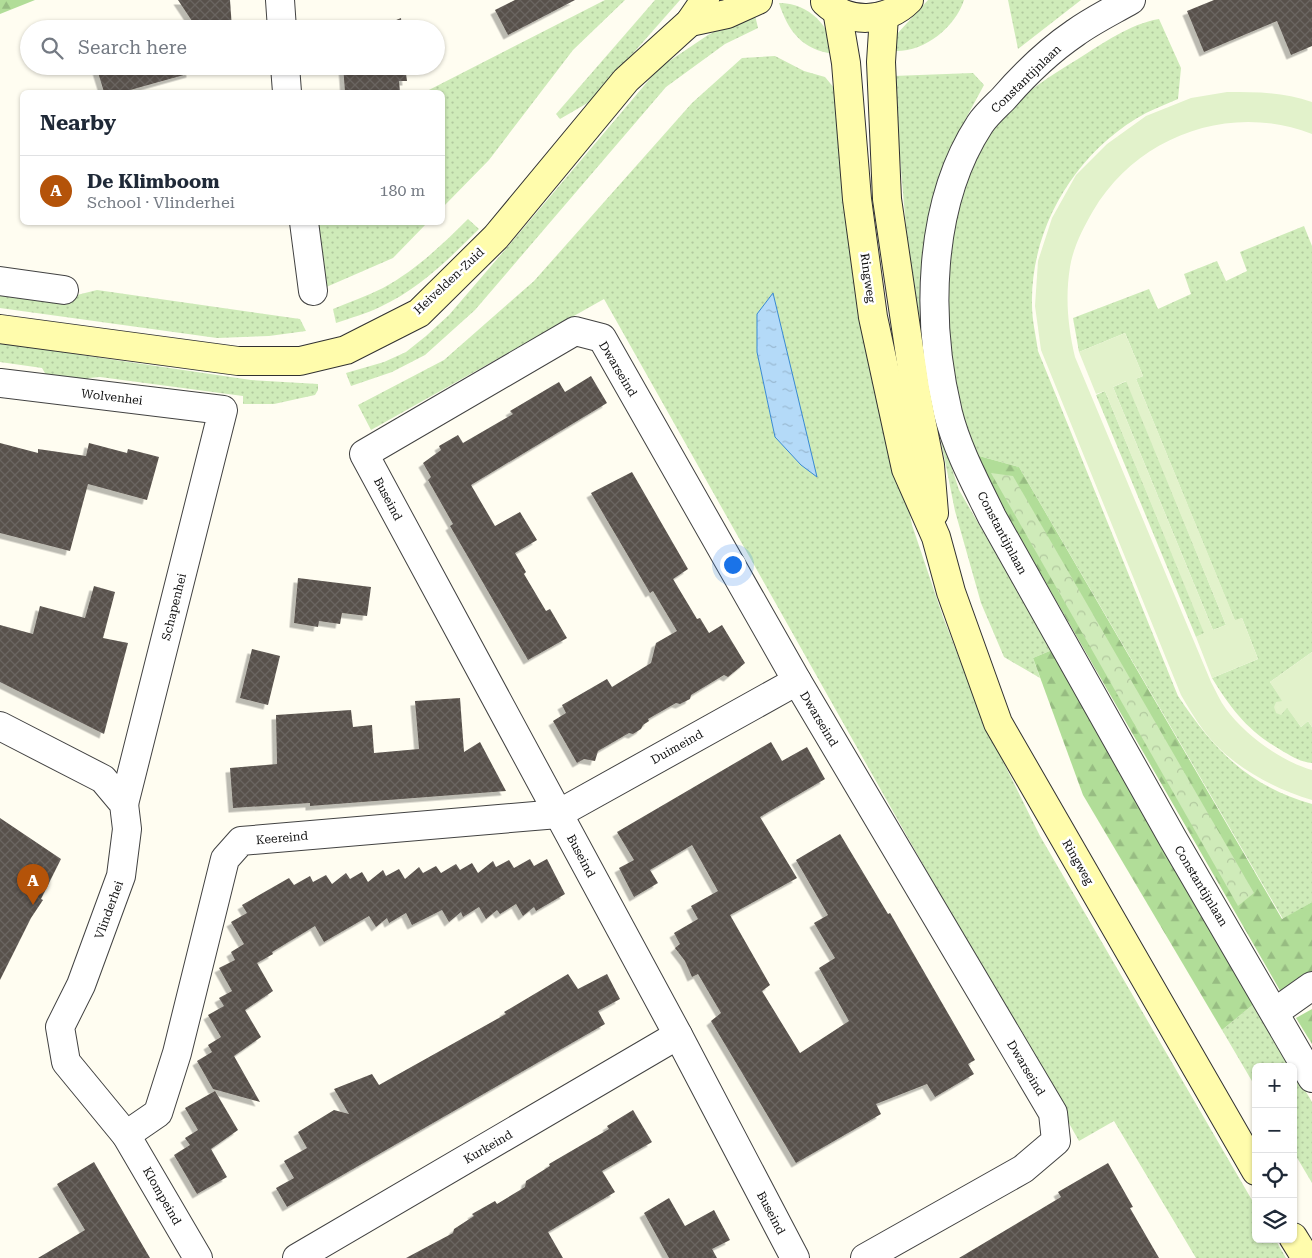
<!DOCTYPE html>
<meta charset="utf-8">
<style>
:root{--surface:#fff;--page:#f6f6f7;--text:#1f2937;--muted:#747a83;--line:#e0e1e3;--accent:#b45309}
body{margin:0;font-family:"Roboto Serif",serif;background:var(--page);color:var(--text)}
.controls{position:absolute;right:15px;bottom:15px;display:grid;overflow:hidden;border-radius:8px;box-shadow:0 1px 4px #0004}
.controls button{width:45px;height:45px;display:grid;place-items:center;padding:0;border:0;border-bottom:1px solid var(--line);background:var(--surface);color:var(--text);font:25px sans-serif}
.you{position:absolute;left:732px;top:564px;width:18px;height:18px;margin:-12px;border:4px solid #fff;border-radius:50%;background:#1a73e8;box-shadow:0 0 0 8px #1a73e833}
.badge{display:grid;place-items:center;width:32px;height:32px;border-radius:50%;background:var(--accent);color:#fff;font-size:16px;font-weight:700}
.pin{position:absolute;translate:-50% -41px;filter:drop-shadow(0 1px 2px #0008)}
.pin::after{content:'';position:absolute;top:26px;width:18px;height:15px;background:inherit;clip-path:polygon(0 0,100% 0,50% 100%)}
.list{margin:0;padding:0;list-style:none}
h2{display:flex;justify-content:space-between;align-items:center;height:65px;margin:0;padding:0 20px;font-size:21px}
h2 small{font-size:16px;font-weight:400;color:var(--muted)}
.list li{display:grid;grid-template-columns:32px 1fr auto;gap:15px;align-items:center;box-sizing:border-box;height:70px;padding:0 20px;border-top:1px solid var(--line)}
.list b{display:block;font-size:19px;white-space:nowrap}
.list p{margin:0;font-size:16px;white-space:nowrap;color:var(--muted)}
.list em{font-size:16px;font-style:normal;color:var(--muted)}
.icon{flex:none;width:28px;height:28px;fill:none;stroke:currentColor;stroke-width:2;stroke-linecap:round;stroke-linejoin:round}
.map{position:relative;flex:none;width:1312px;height:1258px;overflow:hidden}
.search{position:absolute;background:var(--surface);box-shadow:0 1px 4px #0004;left:20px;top:20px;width:425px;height:55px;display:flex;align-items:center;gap:12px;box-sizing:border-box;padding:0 18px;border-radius:28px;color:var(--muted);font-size:19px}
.panel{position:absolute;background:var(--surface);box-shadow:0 1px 4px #0004;left:20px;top:90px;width:425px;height:135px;border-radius:8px}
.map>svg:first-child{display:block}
.grass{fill:url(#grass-dots);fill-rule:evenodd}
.forest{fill:url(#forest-firs)}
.park{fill:url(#park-crowns)}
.pitch{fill:#e2f2cb;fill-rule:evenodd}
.water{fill:url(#water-ripples);stroke:#3989d2}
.building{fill:url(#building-cross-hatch);filter:url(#shadow)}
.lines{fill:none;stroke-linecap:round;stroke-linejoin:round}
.street-casing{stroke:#424242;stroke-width:30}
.secondary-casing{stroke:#313131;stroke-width:30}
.street{stroke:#fff;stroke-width:28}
.secondary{stroke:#fffcac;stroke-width:28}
.labels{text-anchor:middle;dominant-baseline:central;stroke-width:5;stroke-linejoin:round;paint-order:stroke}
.street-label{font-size:12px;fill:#0f0f0f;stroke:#fff}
</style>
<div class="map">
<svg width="1312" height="1258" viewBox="0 0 1312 1258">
<defs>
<pattern id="grass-dots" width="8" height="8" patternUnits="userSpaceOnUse" patternTransform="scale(1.25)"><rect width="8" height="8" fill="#cfebb9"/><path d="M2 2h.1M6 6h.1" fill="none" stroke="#b1c89e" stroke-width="1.8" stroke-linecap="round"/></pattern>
<pattern id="forest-firs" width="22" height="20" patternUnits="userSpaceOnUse" patternTransform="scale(1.25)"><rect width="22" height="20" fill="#b1dd98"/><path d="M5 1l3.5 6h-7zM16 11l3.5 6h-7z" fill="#97bc82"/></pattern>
<pattern id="park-crowns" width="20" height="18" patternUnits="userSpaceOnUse" patternTransform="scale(1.25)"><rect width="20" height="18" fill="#cfebb9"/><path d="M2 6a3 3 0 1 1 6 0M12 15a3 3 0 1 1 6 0" fill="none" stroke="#b1c89e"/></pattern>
<pattern id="water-ripples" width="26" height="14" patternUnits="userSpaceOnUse" patternTransform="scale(1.25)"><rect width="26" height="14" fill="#b4daf8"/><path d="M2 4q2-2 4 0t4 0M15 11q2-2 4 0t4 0" fill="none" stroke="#9abad3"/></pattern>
<pattern id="building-cross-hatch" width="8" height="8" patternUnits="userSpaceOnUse" patternTransform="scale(1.25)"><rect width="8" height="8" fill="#58514b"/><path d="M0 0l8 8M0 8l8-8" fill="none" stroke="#6b6561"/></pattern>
<filter id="shadow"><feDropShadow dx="-4.5" dy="4.5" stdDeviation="0" flood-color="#0004"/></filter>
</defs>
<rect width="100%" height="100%" fill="#fffdf1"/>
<g class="grass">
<polygon points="605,0 625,0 573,50 489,160 443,207 442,92 425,92"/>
<polygon points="655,0 680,0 591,101 560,119 556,114"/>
<path d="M928,0H964C955,28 923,53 893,51L897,34Z"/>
<polygon points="1008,0 1081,0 1018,49"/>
<path d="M779,3C809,3 831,26 834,54C802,50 788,31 779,3Z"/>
<polygon points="754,11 758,28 725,44 666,87 475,310 425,355 392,372 351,386 346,373 384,362 406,352 426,336 449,315 510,244 659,68 708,35"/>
<path d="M1159,19L1181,68L1178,99C1167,104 1156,108 1146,113C1077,150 1030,227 1032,305C1032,320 1036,336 1038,351L1178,696C1215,751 1247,785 1312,804V902L1283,919L1019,467L972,454C939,362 936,239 980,150C984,143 987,133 992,127C1010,102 1051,75 1078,59C1103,43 1130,24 1159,19Z"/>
<path d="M775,56L804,71L825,77L835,89L880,374L912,525L943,617L986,727L1040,836L1256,1207V1239H1275L1286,1258H1196L1114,1121L1079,1141L604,299L371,430L358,405L444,360L534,281L692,103L742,58ZM757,314L775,437L757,352Z"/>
<polygon points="973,73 984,85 965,120 946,163 924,262 922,346 908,251 893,76"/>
<path d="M468,219L479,229C449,259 419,289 380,307C366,314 350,318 336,323L333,309C349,302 367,296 383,288C416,270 442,245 468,219Z"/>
<polygon points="314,223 427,223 393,258 324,288"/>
<path d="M1304,226L1312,246V652L1270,682L1301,727L1308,721L1312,727V763C1301,762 1293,757 1284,752C1249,732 1233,712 1212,678L1258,659L1242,618L1235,621L1136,379L1143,376L1125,333L1079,352L1073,318L1149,289L1158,309L1191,294L1184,274L1217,261L1226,281L1247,271L1240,252Z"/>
<polygon points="97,290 300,319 306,331 269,336 217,338 0,308 0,291 61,299"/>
<polygon points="0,343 251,380 318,384 318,390 315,395 274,404 243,404 243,396 100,377 89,378 83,383 49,380 42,368 0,362"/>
<polygon points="1127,381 1226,625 1213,630 1113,387"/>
<polygon points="1105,391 1205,633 1196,637 1096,395"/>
<polygon points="938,426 959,490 1052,650 1033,658 1040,678 1004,657 981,603 955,511"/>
<polygon points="1255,1003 1292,1067 1256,1067 1256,1088 1222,1030"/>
<polygon points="1293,1070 1312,1102 1312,1183 1293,1151"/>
</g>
<g class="forest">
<polygon points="0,0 35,0 0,14"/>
<polygon points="972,454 1019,467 1282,919 1312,902 1312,975 1282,994"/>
<polygon points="1052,650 1255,1003 1222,1030 1083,795 1033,658"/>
<polygon points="1312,1009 1312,1044 1296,1018"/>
</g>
<polygon class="park" points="991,473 1013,476 1254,893 1238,906"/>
<g class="pitch">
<path d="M1227,92C1257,92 1284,92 1312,102V134C1230,102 1137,136 1093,211C1083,228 1073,248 1070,267C1065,298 1068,327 1075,357L1211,682C1216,691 1220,701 1226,709C1246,736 1281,761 1312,770V800C1272,788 1229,765 1204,731C1195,719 1188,707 1181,695L1041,350L1035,306L1038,261L1052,218L1076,175L1107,144L1146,116L1191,98Z"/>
<path d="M1125,333L1143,376L1136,379L1235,620L1242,618L1258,659L1212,678L1196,637L1204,633L1105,391L1096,394L1079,352ZM1126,381L1226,625L1213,630L1113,387Z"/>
<polygon points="1312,652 1312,727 1308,721 1301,727 1287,708 1281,715 1276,713 1274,707 1276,702 1282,701 1270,682"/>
</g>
<polygon class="water" points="773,293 817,477 801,465 775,437 757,352 757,314"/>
<g class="building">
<polygon points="178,0 230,0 232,29 200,29 192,21"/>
<polygon points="515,0 575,0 508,35 495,10"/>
<polygon points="1214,0 1312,0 1312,46 1291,55 1277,21 1204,52 1187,11"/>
<polygon points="401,18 402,29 375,29"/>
<polygon points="96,66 190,66 191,73 123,92 104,92"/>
<polygon points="343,66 405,66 407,81 399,81 400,92 345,92"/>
<polygon points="591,376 607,403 471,485 495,526 520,512 537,540 515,553 526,572 524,574 546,611 550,609 567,638 528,660 450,526 453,524 428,480 431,477 423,463 441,450 439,446 458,435 463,443 513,414 510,411 559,382 565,392"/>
<polygon points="0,443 38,453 38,449 86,456 89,443 127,453 128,449 159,457 147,500 88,484 70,551 0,533"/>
<polygon points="632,472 688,569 673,579 697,619 700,618 709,633 722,625 745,663 728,677 724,675 691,695 690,699 680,704 676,703 648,719 649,721 643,725 641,729 633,734 629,733 598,751 595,761 584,759 577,763 553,721 566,713 562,705 607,679 612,687 651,663 656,643 677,631 653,591 650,593 591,493"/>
<polygon points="298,578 371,587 367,616 342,613 340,624 319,621 318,627 294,623"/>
<polygon points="94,586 115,592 103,638 128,643 104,734 0,682 0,625 33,634 40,606 85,618"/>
<polygon points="252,649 280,656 268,705 240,698"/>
<polygon points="460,698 464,752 480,742 506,791 310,806 310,803 233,808 230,768 277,764 276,715 351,710 353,727 372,725 374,753 419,749 415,701"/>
<polygon points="771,742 782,761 807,747 825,779 760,817 797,878 730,915 770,985 762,991 800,1053 849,1021 819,968 835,958 814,923 828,915 796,860 840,834 888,914 890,913 975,1060 968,1064 974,1074 935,1097 927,1084 876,1104 881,1114 796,1163 711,1021 721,1013 698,974 692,977 685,961 675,948 680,944 674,933 698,919 691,906 718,891 692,845 650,870 658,883 634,897 619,868 634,860 617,832"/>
<polygon points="0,818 61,859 41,899 43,900 31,918 0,980"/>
<polygon points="530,859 534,866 547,859 565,894 536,911 534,907 523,916 516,904 500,914 497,910 486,919 479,907 463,917 461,912 449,922 442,910 412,925 406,913 389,923 387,918 376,927 369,916 324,942 315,926 272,952 273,954 257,963 273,991 245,1010 261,1037 234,1056 260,1102 213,1089 197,1061 212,1052 208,1045 221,1037 208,1015 224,1006 219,998 232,991 219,968 235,960 231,952 244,944 231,922 247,913 242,905 289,878 294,885 310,876 313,882 326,875 332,884 346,873 350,879 362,872 368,882 383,870 386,876 399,869 405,879 419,867 423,873 436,866 441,873 456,864 460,870 472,863 478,873 493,861 496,867 509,860 514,868"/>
<polygon points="568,974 578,989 607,974 620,999 598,1011 605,1024 287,1207 276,1188 294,1178 284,1161 307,1148 298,1132 334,1110 349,1114 334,1089 372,1074 379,1085 506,1014 504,1012"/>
<polygon points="215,1091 238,1130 211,1149 227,1177 197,1194 174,1155 190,1145 185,1138 198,1130 185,1108"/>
<polygon points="633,1110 652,1142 602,1171 615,1192 548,1232 563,1258 406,1258 453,1233 454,1229 474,1216 472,1214 495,1201 497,1204 525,1187 526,1181 550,1166 549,1164 609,1129 607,1126"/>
<polygon points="94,1162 150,1258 38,1258 85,1230 57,1184"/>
<polygon points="1108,1163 1133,1207 1130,1208 1159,1258 959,1258 1061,1197 1058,1192"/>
<polygon points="669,1198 685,1226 714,1210 730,1240 712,1249 717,1258 669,1258 644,1213"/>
</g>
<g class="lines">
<g class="street-casing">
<g id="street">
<polyline points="280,0 282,29"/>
<path d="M1131,0C1112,11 1093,20 1075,33C1050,50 1023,76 1003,99C995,107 986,115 980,124C927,205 926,321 948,413C957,449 976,484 992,517L1173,839L1312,1078"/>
<polyline points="285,66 287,92"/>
<polyline points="304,222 313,291"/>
<polyline points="0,281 64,290"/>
<polyline points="0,383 223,410 124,804"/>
<polyline points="0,726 103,779 124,804 127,829 121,876 81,985 60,1027 66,1062 126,1135 198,1258"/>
<polyline points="1275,1012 1312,986"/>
<polyline points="126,1135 158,1113 177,1053 225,859 241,841 558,814 797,681"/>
<polyline points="297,1258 678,1035"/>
<polyline points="795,1258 678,1035 364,454 575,331 602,338 797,681 1053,1113 1056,1141 1023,1169 865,1258"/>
</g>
</g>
<g class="secondary-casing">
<g id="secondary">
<path d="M825,2C848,24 886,23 909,0"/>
<polyline points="837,10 846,63 857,199 873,317 906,469 936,537 951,592 998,723 1256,1171"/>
<polyline points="884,16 881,62 887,199 915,389 930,465 934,513"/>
<polyline points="690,22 727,14 758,0"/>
<polyline points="0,329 238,361 300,361 346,350 419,313 496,237 626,80 690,22 705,0"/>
<polyline points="1293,1237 1306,1258"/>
</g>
</g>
<use href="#street" class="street"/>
<use href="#secondary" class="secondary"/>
</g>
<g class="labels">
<g class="street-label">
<text transform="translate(1026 79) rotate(-44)">Constantijnlaan</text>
<text transform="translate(868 278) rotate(82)">Ringweg</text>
<text transform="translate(449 281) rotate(-43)">Heivelden-Zuid</text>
<text transform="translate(618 369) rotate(59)">Dwarseind</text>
<text transform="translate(112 397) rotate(7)">Wolvenhei</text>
<text transform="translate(388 499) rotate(62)">Buseind</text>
<text transform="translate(1002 533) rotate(62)">Constantijnlaan</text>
<text transform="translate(174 607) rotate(-76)">Schapenhei</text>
<text transform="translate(819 719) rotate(59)">Dwarseind</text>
<text transform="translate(677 747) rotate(-29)">Duimeind</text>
<text transform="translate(282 838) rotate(-5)">Keereind</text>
<text transform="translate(581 856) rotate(62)">Buseind</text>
<text transform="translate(1078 862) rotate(60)">Ringweg</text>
<text transform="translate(1201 886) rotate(59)">Constantijnlaan</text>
<text transform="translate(109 910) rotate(-70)">Vlinderhei</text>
<text transform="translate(1026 1068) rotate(59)">Dwarseind</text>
<text transform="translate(488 1147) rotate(-30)">Kurkeind</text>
<text transform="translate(162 1196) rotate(60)">Klompeind</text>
<text transform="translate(771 1213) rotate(62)">Buseind</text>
</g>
</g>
</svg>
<div class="controls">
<button>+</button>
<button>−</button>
<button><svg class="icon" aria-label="locate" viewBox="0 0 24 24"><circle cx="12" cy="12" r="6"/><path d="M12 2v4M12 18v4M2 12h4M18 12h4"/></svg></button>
<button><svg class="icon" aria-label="layers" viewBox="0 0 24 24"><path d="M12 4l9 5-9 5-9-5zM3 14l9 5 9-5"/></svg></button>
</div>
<div class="you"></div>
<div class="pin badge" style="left:33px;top:905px">A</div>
<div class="search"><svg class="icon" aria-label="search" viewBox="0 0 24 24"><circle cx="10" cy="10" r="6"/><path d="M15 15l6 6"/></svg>Search here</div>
<section class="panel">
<h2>Nearby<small></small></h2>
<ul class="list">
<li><span class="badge">A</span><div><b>De Klimboom</b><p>School · Vlinderhei</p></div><em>180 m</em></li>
</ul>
</section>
</div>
